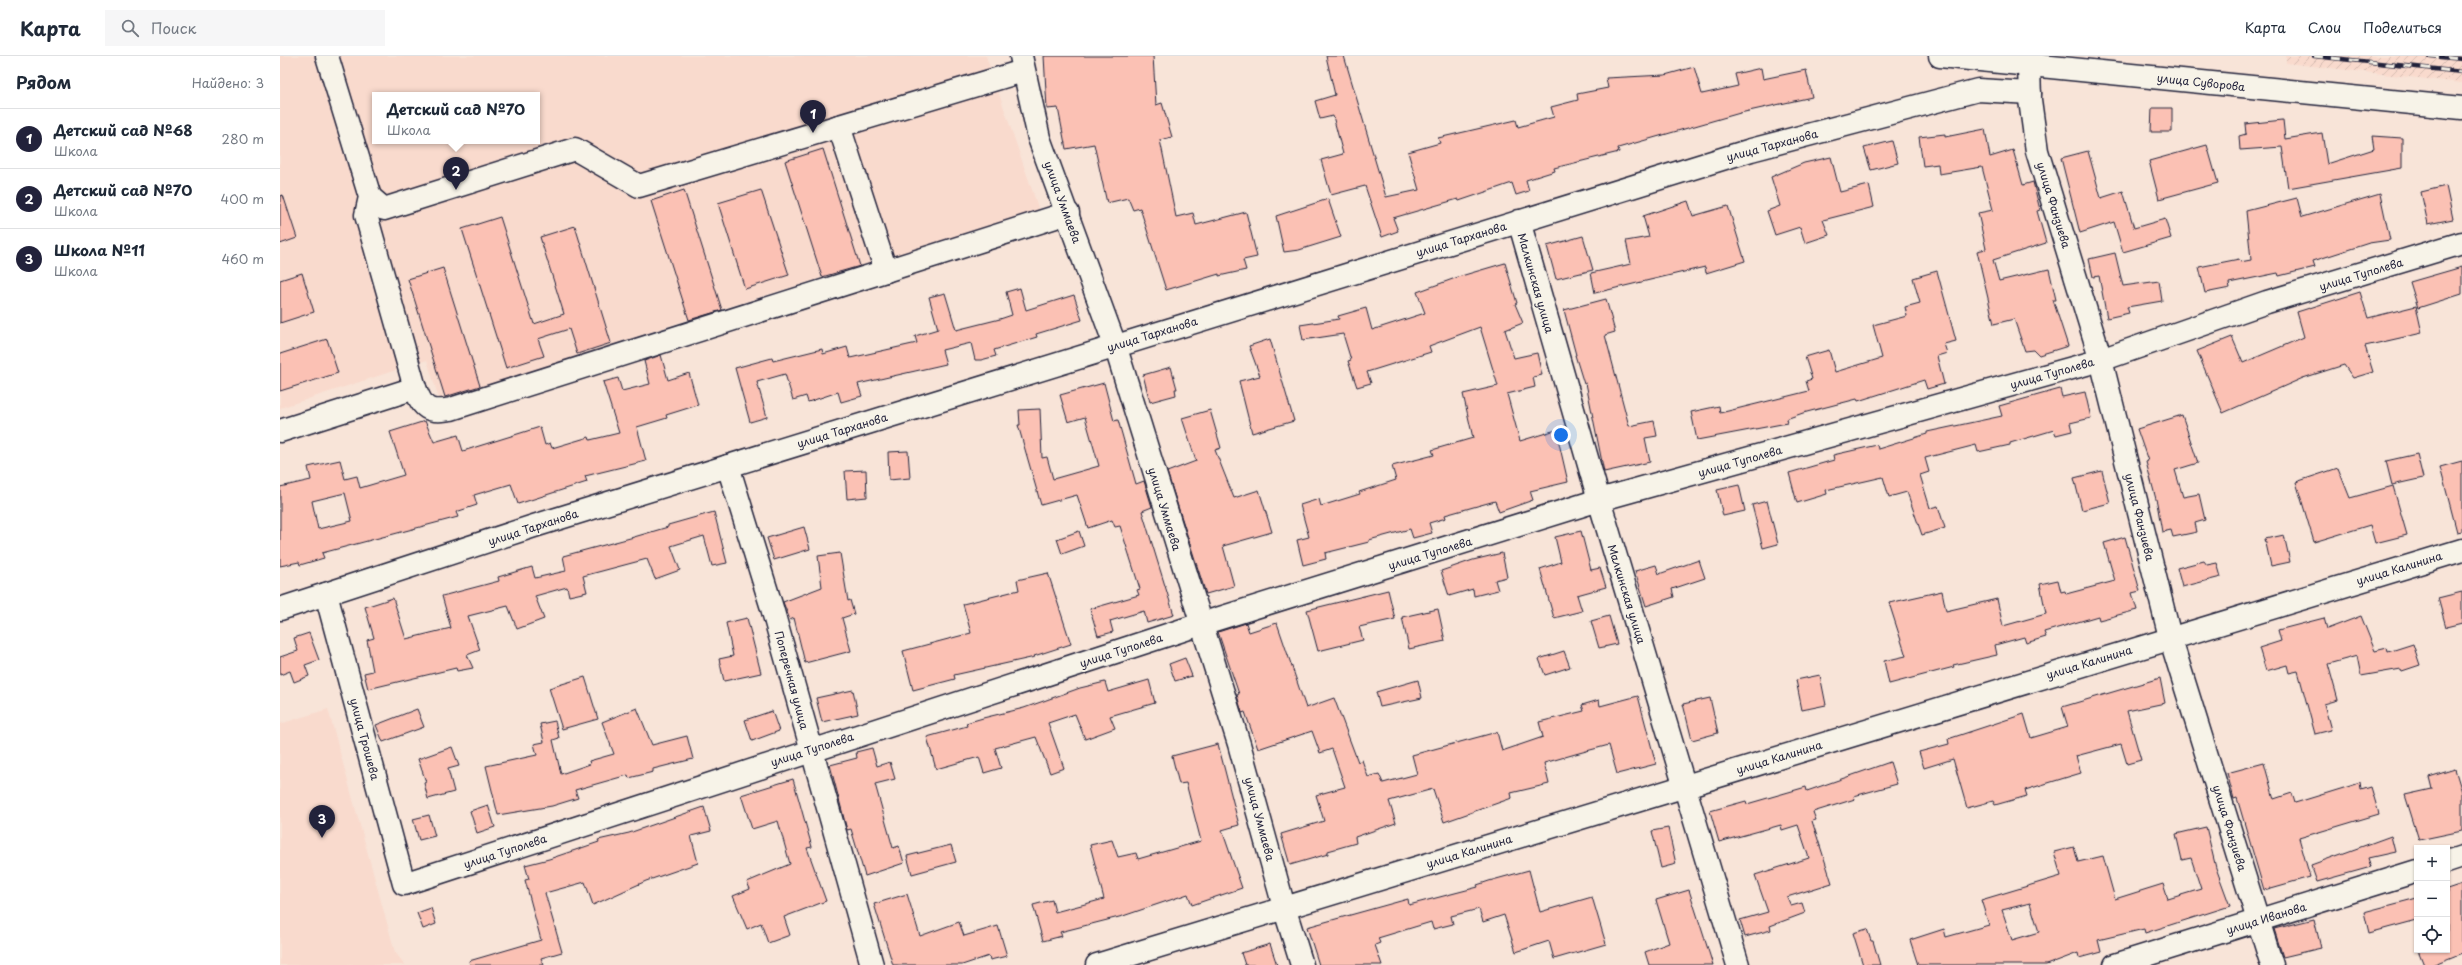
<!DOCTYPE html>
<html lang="ru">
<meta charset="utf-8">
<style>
:root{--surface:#fff;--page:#f6f6f7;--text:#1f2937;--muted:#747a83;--line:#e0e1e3;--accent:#22223b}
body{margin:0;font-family:"Playpen Sans",sans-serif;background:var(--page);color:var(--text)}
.controls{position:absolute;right:12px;bottom:12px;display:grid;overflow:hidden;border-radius:0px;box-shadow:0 1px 3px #0004}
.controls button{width:36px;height:36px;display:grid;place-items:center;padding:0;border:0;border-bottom:1px solid var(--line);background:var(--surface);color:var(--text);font:20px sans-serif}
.you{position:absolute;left:1281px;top:379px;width:14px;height:14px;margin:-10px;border:3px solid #fff;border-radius:50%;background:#1a73e8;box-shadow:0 0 0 6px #1a73e833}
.badge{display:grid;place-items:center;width:26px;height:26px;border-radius:50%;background:var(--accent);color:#fff;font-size:13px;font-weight:700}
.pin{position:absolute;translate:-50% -33px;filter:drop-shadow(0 1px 2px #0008)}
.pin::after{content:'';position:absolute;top:21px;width:14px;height:12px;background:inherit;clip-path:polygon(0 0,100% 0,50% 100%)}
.popup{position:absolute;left:92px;top:36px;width:168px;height:52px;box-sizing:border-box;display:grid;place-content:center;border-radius:0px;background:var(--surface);filter:drop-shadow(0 1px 3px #0005);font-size:13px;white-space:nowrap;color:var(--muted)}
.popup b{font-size:15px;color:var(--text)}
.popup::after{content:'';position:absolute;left:50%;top:100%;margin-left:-8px;border:8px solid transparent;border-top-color:var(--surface)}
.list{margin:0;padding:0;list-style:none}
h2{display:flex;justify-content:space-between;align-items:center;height:52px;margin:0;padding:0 16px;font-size:17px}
h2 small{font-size:13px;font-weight:400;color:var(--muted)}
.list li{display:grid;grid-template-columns:26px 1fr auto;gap:12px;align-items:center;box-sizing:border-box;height:60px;padding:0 16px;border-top:1px solid var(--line)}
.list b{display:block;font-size:15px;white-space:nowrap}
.list p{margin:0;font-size:13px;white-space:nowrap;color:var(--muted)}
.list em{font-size:13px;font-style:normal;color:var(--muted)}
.icon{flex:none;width:22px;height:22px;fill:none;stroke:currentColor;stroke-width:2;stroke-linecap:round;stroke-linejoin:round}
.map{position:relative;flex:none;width:2182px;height:909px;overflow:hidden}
header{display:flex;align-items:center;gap:24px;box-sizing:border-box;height:56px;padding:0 20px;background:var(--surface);border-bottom:1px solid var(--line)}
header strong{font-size:19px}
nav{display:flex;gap:22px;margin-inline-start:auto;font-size:14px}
.search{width:280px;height:36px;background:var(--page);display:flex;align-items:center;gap:10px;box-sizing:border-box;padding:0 14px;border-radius:0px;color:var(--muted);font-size:15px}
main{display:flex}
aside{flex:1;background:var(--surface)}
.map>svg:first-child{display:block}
.built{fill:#f9dacd;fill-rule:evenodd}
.industrial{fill:url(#industrial-furrows)}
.building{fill:#fbc1b4;stroke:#22223b;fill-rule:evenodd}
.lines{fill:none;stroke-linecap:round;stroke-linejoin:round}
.minor-casing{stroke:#22223b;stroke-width:25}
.major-casing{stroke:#22223b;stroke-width:25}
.minor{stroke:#f7f3e8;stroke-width:22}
.major{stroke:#f7f3e8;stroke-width:22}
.rail-casing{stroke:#22223b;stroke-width:4.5}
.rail{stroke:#f7f3e8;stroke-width:3;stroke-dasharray:9;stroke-linecap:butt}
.labels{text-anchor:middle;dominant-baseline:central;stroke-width:3.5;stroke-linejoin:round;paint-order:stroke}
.street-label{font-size:11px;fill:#22223b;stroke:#f7f3e8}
</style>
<header>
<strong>Карта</strong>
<div class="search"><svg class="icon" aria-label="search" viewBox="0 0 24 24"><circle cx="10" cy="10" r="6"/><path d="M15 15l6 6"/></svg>Поиск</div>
<nav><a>Карта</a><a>Слои</a><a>Поделиться</a></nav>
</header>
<main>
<aside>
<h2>Рядом<small>Найдено: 3</small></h2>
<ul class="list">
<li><span class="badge">1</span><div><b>Детский сад №68</b><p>Школа</p></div><em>280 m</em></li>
<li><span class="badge">2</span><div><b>Детский сад №70</b><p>Школа</p></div><em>400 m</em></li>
<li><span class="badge">3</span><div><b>Школа №11</b><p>Школа</p></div><em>460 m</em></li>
</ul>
</aside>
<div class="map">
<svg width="2182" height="909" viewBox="0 0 2182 909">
<defs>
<pattern id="industrial-furrows" width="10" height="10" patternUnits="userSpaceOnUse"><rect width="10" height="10" fill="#f9dacd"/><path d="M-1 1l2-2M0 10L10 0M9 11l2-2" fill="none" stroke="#d5bbb1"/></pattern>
</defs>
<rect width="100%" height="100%" fill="#f8e4d8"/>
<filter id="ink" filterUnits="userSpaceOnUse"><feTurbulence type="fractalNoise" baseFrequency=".025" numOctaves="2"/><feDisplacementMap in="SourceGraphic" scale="8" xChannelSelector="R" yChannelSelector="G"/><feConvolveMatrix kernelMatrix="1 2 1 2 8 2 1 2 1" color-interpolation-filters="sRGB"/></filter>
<g filter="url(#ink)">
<g class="built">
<path d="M0,0H706L759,154L397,267L160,346L147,304L0,352ZM95,39H257V85H95Z"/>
<polygon points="48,653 115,896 125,909 0,909 0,668"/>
</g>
<polygon class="industrial" points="2006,0 2182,0 2182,27 2006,7"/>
<g class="building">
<polygon points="764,0 873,0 876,49 882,47 892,81 880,84 896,161 913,157 916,169 966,156 977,201 963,204 966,214 939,220 939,218 886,234 860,152 853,154 848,142 827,147 814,88 786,93 778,52 767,53"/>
<polygon points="1046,0 1064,0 1106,141 1139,134 1128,96 1160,87 1158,82 1236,64 1238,71 1274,61 1271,51 1298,44 1297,38 1328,32 1326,22 1385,19 1414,11 1422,38 1458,30 1455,18 1481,12 1483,23 1526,14 1532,41 1460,57 1338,92 1339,96 1274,112 1275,115 1246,124 1249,135 1236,139 1232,127 1179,145 1178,143 1113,162 1118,175 1102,181 1085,130 1051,139 1041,104 1063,98 1053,60 1040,63 1035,45 1055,39"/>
<polygon points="1872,52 1892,52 1892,76 1871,76"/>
<polygon points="2003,64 2005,83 2042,77 2047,108 2094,93 2092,80 2122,82 2122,112 2008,132 2002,91 1960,94 1959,80 1966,78 1965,68"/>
<polygon points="1705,73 1710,101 1733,94 1743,129 1753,126 1760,154 1757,155 1766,187 1713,204 1719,225 1769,213 1776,244 1773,244 1788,290 1759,299 1754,294 1745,295 1734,263 1714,268 1697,195 1706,193 1698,157 1713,154 1702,111 1659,118 1658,108 1643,110 1639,81 1665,78 1665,81"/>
<polygon points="1612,85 1618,107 1591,114 1584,92"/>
<polygon points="1927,89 1938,127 1879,143 1869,105"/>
<polygon points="543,93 580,210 542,221 505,105"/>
<polygon points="1808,95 1821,142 1843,135 1854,172 1885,163 1891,182 1843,196 1834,166 1800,177 1781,102"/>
<polygon points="1551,101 1560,136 1589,129 1594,151 1543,164 1549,179 1525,187 1520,171 1495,179 1487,155 1500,150 1491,121 1524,107"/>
<polygon points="2166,130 2173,163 2148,168 2141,136"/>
<polygon points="404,134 442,254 409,264 371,145"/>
<polygon points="481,134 509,219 465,233 438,147"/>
<polygon points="2100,138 2110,184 2089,187 2033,205 2035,211 1999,220 1998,217 1949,227 1950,232 1925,237 1919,211 1959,203 1960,206 1971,204 1966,155 2017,142 2022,161"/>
<polygon points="3,139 17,182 0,188 0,140"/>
<polygon points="1048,143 1061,181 1019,194 1004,196 996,160"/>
<polygon points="1408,145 1413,160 1448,150 1465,205 1426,217 1425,211 1315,237 1311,217 1351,208 1346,185 1369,181 1363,160"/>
<polygon points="220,161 254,268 284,258 260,181 295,170 331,287 297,298 289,273 258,283 264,300 226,312 182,173"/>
<polygon points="1303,180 1313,214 1276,223 1267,190"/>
<polygon points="1835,197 1843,230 1879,225 1882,245 1847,251 1849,257 1827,262 1819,220 1813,221 1809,203"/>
<polygon points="1225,207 1237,247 1235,248 1243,267 1225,274 1234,302 1257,297 1262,319 1253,321 1255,331 1227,338 1240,385 1276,374 1288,426 1250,435 1253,444 1219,456 1215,445 1165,459 1166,462 1149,467 1152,477 1133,482 1130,473 1089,484 1089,486 1045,497 1046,503 1023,509 1017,484 1029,481 1020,449 1039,443 1041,450 1080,438 1079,436 1116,424 1112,410 1154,399 1152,394 1193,382 1183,338 1218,330 1200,271 1149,290 1151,296 1087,316 1091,327 1077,331 1068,305 1071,304 1063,278 1023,284 1020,269 1059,263 1058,260 1086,252 1092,274 1145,257 1137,236 1181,220"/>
<polygon points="2182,211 2182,238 2138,252 2130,226"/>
<polygon points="163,212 200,330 165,341 128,223"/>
<polygon points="1657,215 1676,285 1664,288 1667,297 1657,300 1664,328 1647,333 1644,324 1578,345 1577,343 1523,357 1506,363 1507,367 1417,384 1411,356 1439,350 1440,357 1529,335 1526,325 1532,323 1525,301 1549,294 1555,316 1602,302 1593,269 1627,260 1625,251 1640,247 1633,222"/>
<polygon points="22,217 34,256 0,267 0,224"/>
<polygon points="740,232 746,254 794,239 802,264 756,278 757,281 714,294 716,300 701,304 695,304 691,287 662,294 666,308 578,328 582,340 561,346 558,336 528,346 526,340 513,344 505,318 477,326 487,361 470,366 455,312 492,302 493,305 542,293 543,298 567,291 570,302 637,287 635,280 658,273 649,241 665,237 676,274 720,263 732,259 726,236"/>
<polygon points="2080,236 2088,262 2136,250 2142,277 2085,290 2093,316 2073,322 2064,309 2023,322 1943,357 1917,295 1952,281 1963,307 2024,281 2017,256"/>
<polygon points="1326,243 1335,276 1325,279 1349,370 1374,365 1377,380 1365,382 1370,406 1324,416 1306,327 1304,328 1295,299 1296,299 1284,254"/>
<polygon points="47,283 58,317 0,335 0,298"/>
<polygon points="990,283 1014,365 972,377 959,325 980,320 969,290"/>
<path d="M381,299L388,324L409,317L418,349L386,359L387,362L357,371L366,405L305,420L307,426L238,448L231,428L194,439L197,449L176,456L178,461L42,497L44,502L20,509L19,506L0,510V431L31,424L28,411L60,404L65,423L77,420L80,432L124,419L110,376L145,365L154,386L178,379L183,395L260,371L265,389L270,387L272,392L309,381L310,384L339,377L323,326L338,322L342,335L370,328L364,305ZM65,437L72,465L38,473L32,445Z"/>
<polygon points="891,311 897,333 895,333 896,339 870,346 863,319"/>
<polygon points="824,327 834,365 838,364 856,428 864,425 872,451 862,455 894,559 867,567 864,555 830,565 833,576 818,580 810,553 859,539 857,534 860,533 840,470 835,471 832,464 808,472 797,439 761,449 738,369 740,369 739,354 760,353 762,402 767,401 773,423 819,410 805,361 788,366 780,339"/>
<polygon points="1780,333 1782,341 1805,336 1811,362 1790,367 1792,375 1776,379 1774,374 1730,387 1730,389 1698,396 1696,389 1645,402 1649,416 1640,419 1650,452 1658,450 1665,472 1642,479 1627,436 1609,441 1603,421 1546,434 1547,438 1517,447 1509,417 1554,404 1553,399 1597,389 1598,393 1647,378 1647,376 1722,360 1719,350"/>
<polygon points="930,354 941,392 935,394 954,442 979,434 992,476 943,490 954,530 926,538 887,416 916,405 902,362"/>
<polygon points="1902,359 1918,407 1895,414 1903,441 1919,438 1925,464 1915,467 1917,476 1893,481 1891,474 1882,476 1877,447 1866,406 1868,405 1857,373"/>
<polygon points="628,395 630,422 609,424 608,396"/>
<polygon points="2137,398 2143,422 2112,429 2106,405"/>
<polygon points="2182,405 2182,475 2177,476 2160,411"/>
<polygon points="2058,412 2070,442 2113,430 2127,479 2095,487 2090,469 2034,486 2016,426"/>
<polygon points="586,414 587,441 567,443 565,415"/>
<polygon points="1822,415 1830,447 1802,454 1794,422"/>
<polygon points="1459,429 1465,455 1443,460 1437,434"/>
<polygon points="1487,445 1498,488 1483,492 1472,449"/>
<polygon points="434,456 447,507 432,510 424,480 391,490 400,514 375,523 367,503 303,520 307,536 289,540 287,531 255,540 264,563 237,573 228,550 188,560 200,594 187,599 193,612 177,615 176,612 88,633 84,617 93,615 87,584 94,582 85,551 113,542 126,583 171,572 162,540 219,525 218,521 252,511 255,522 286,515 283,500 354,481 388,471 388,469"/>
<polygon points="524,471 530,493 494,504 487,482"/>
<polygon points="799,475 804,490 782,498 777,483"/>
<polygon points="1301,475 1311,514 1320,512 1326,531 1297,539 1302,555 1274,562 1260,513 1281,506 1275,481"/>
<polygon points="2004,479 2010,506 1991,510 1985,483"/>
<polygon points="1845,481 1860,535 1852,537 1857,554 1819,564 1818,560 1764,576 1766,581 1746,587 1744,581 1715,589 1717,599 1673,609 1674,611 1609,628 1604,605 1626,600 1609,547 1662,535 1666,555 1717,543 1723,570 1766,558 1760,528 1778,524 1781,536 1785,535 1786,538 1835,525 1824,487"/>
<polygon points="560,497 568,545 570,544 574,558 562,562 571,595 525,607 514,562 510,564 503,546 542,531 538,500"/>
<polygon points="1222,497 1227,521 1215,524 1218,534 1194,540 1193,533 1169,540 1161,515 1193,504"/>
<polygon points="1419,504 1425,522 1392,533 1394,541 1366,550 1355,515 1376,509 1379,518"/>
<polygon points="1924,505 1927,509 1937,507 1941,521 1902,531 1897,512"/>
<polygon points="768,517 791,588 754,600 755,601 674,619 675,623 633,634 623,595 691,577 683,548 739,534 737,524"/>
<polygon points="1108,534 1115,563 1079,571 1083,584 1038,595 1027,554"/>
<polygon points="2182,536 2182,567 2166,571 2158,542"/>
<polygon points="1158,553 1165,585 1129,593 1122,561"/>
<polygon points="1329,560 1337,588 1319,592 1311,565"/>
<polygon points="2081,560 2095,595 2107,592 2108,596 2133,588 2140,609 2122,615 2121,613 2081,620 2077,600 2048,608 2058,644 2044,648 2051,674 2035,678 2018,615 2009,617 2007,609 1986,615 1979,592 2001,585 1998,574 2044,562 2047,573"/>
<polygon points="467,562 481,617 444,625 439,603 453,600 446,567"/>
<polygon points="966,567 969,576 997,567 1026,652 1054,642 1078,706 1082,704 1088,721 1099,718 1103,727 1137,718 1132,699 1217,676 1222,695 1263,681 1259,666 1304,655 1302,649 1319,644 1320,650 1358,640 1376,708 1337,718 1329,689 1299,697 1264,707 1269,728 1231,737 1232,742 1164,766 1153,733 1109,745 1116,767 1075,781 1076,787 1048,795 1048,798 1010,809 1001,778 1044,765 1036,739 1065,731 1052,693 1040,697 1032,675 978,693 965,656 962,657 957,639 959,638 938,576"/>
<polygon points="29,577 39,604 25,609 29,620 14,626 10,615 0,619 0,601 18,595 14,582"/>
<polygon points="1284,595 1290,611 1265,619 1259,603"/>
<polygon points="905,602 912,620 895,625 889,608"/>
<polygon points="1540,619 1546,649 1522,654 1516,624"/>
<polygon points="305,621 318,663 282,673 269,632"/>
<polygon points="1880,622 1885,647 1847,655 1861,704 1847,708 1841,688 1796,700 1801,717 1745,734 1747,740 1715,749 1713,745 1687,752 1673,703 1644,712 1639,696 1669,688 1668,683 1744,658 1751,682 1788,671 1782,651"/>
<polygon points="869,624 875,647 830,660 835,672 805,683 795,658 768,667 784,712 770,717 756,681 715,692 721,712 704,717 699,701 656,713 647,681 687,670 686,667 703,662 744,652 800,632 825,626 828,636"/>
<polygon points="1138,624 1142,642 1100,651 1096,636"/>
<polygon points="573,634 578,658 542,666 536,642"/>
<polygon points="1430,642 1438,677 1412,684 1403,648"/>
<polygon points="357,652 372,689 407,680 413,703 373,713 373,716 349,722 348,719 295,734 298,742 272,750 218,759 206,710 257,699 254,688 264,686 260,668 275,665 279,682 273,684 281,718 310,708 309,705 334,698 322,666"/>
<polygon points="137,653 144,671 103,686 96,669"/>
<polygon points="492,655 499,675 472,685 465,664"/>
<polygon points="938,688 959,769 942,774 962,832 912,849 908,838 843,860 780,876 782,880 763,885 753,849 772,844 775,856 824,843 810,789 832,784 838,801 856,797 858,803 921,785 906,727 899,728 892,700"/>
<polygon points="172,691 179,710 168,713 174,736 148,743 144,727 146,726 138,703"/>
<polygon points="592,692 597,710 610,706 615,723 595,728 613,792 619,790 624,807 585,820 571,773 567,774 550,709 577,702 576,696"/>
<polygon points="1610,706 1617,728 1574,740 1575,743 1533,756 1536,764 1532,765 1552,827 1507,841 1511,850 1522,847 1525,857 1490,870 1491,874 1465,881 1460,864 1488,856 1475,819 1529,802 1518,769 1502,774 1501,769 1439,786 1430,755 1466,745 1467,748 1526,731 1527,735"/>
<polygon points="1984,707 1994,743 2012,737 2015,747 2080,727 2081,734 2091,731 2099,758 2019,782 2030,821 1984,834 1957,742 1954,743 1947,717"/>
<polygon points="2175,713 2182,736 2182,775 2139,784 2125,739 2152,733 2149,721"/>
<polygon points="513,723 532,791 527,792 546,845 504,861 510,879 488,887 481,867 467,873 453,840 470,833 467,826 510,808 498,765 472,773 461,739"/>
<polygon points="208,749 215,771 197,777 190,755"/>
<polygon points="424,751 431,775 411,780 418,807 366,825 313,849 305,826 265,837 282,896 261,902 264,909 190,909 189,905 261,884 245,824 249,823 245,809 269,803 319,786 318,784 349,777"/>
<polygon points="149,759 155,780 139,784 133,763"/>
<path d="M1926,771L1936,812L1950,850L1865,877L1864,873L1818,884L1821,896L1799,902L1798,897L1766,909H1638L1630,884L1664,873L1666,881L1709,869L1701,844L1781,820L1774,796L1794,791L1798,806L1823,800L1835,843L1883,828L1888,843L1921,833L1911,802L1902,804L1896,778ZM1750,847L1759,876L1732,884L1722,854Z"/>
<polygon points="1388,772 1396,808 1381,812 1372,775"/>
<polygon points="2111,780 2115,796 2088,802 2091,811 2037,826 2031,809"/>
<polygon points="671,789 676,806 632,818 627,800"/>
<polygon points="1249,814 1260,856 1312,841 1326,888 1274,903 1269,885 1236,896 1224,859 1203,866 1199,853 1171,860 1173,868 1153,873 1151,866 1098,882 1100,887 1095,889 1102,909 1039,909 1027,871 1128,843 1129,849 1198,831 1197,829 1209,825"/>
<polygon points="2182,828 2182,897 2152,909 2144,909 2138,894 2167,894 2167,833"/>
<polygon points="1409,834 1433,909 1369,909 1365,896 1389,887 1376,844"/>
<polygon points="627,838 640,880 679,866 684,880 718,870 727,900 710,904 709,900 682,909 613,909 594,848"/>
<polygon points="2137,842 2137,864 2089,877 2084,856"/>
<polygon points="151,852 156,868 143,873 137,857"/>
<polygon points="2034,863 2041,892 2003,901 1994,873"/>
<polygon points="1587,873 1591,885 1593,885 1600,909 1583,909 1573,877"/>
<polygon points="990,888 997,909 965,909 961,897"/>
</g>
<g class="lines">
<g class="minor-casing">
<g id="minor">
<path d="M47,0L90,141L86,159L135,332C143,353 148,357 171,353L788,157"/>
<polyline points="741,0 759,82 835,289 959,688 1004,851 1022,909"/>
<polyline points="1749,9 1750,44 1757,95 1821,304 1890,581 1992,909"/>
<polyline points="559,70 606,215"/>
<polyline points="90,141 104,153 295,93 359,130 743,15"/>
<polyline points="1239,165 1319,444 1458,909"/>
<polyline points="0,375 135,332"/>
<polyline points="448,410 492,552 592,909"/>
<polyline points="46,538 124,828 921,568 1319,444 1821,304 1987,246 2182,187"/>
<polyline points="0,553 254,470 1471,94 1698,34 1750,37"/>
<polyline points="2167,806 2182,801"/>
<polyline points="817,909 2182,494"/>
<polyline points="1835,909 2137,815"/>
</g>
</g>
<g class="major-casing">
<polyline id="major" points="1660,0 2182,52"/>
</g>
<use href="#minor" class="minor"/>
<use href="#major" class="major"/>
<g class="rail-casing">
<g id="rail">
<polyline points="2034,0 2182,16"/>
<polyline points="2150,0 2182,3"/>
</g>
</g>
<use href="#rail" class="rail"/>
</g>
</g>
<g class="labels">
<g class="street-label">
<text transform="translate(1921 26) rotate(6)">улица Суворова</text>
<text transform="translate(1492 89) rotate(-15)">улица Тарханова</text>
<text transform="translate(783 146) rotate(70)">улица Уммаева</text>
<text transform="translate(1774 149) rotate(73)">улица Фанзиева</text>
<text transform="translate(1181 183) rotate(-17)">улица Тарханова</text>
<text transform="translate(2081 218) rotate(-17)">улица Туполева</text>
<text transform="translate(1256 227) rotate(74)">Малкинская улица</text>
<text transform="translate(872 278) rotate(-17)">улица Тарханова</text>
<text transform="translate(1772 317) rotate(-16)">улица Туполева</text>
<text transform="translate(562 374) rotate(-17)">улица Тарханова</text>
<text transform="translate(1460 405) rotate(-16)">улица Туполева</text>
<text transform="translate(885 453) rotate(73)">улица Уммаева</text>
<text transform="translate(1860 461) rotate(76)">улица Фанзиева</text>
<text transform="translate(253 471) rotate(-18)">улица Тарханова</text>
<text transform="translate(1150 497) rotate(-17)">улица Туполева</text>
<text transform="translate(2119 512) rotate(-17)">улица Калинина</text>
<text transform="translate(1347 538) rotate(73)">Малкинская улица</text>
<text transform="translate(841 594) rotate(-18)">улица Туполева</text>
<text transform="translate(1809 606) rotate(-17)">улица Калинина</text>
<text transform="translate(512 624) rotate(75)">Поперечная улица</text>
<text transform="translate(85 683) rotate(75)">улица Трошева</text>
<text transform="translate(532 693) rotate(-18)">улица Туполева</text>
<text transform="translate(1499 701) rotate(-17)">улица Калинина</text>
<text transform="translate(980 763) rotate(75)">улица Уммаева</text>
<text transform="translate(1950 772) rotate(73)">улица Фанзиева</text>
<text transform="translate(225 795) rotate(-18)">улица Туполева</text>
<text transform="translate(1189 795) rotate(-17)">улица Калинина</text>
<text transform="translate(1986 862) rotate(-17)">улица Иванова</text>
</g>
</g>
</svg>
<div class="controls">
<button>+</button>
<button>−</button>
<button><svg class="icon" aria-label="locate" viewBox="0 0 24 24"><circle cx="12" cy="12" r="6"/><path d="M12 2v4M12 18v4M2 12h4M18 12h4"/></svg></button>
</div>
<div class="you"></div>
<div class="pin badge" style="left:533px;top:77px">1</div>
<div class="pin badge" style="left:176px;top:134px">2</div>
<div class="popup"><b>Детский сад №70</b>Школа</div>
<div class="pin badge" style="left:42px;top:782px">3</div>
</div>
</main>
